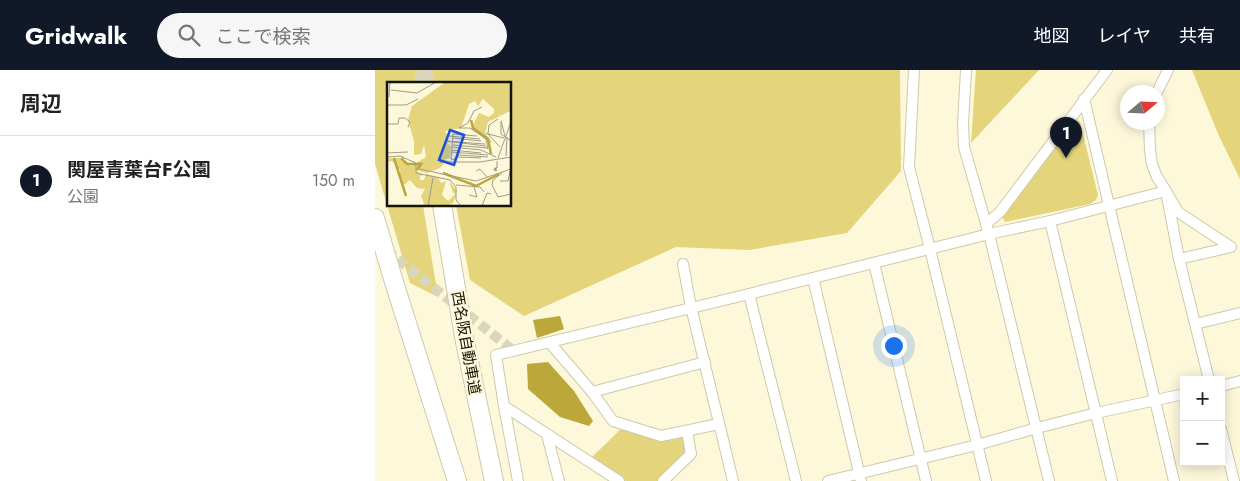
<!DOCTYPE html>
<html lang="ja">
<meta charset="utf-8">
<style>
:root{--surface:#fff;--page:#f6f6f6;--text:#222;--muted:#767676;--line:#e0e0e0;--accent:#111827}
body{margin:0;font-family:Jost,"Noto Sans JP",sans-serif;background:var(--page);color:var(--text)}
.controls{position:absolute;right:15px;bottom:15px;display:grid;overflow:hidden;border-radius:0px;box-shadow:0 2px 12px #0003}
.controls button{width:45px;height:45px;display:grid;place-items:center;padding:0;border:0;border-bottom:1px solid var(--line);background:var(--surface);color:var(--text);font:25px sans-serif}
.compass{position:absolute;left:745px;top:15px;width:45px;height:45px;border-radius:50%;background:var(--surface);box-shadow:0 2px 12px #0003;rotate:71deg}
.you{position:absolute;left:518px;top:275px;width:18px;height:18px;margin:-12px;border:4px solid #fff;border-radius:50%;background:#1a73e8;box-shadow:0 0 0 8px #1a73e833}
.badge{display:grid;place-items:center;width:32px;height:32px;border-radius:50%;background:var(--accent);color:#fff;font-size:16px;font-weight:700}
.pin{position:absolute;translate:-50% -41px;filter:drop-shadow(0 1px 2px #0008)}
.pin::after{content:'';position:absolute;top:26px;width:18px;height:15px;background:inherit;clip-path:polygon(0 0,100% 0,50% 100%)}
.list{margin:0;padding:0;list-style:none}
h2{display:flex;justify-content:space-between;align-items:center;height:65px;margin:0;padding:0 20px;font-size:21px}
h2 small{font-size:16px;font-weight:400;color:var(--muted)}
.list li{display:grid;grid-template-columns:32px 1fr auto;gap:15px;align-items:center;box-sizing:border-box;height:90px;padding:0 20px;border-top:1px solid var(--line)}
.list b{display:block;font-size:19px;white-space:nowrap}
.list p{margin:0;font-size:16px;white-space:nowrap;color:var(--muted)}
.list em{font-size:16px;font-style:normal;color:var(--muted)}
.icon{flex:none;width:28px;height:28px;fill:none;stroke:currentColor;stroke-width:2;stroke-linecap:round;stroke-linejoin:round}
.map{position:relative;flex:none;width:865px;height:411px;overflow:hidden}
header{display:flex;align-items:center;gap:30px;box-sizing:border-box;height:70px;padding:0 25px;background:var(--accent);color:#fff}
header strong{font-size:24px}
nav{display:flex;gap:28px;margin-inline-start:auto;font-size:18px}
.search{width:350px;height:45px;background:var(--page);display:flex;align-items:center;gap:12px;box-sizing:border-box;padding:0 18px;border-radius:28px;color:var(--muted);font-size:19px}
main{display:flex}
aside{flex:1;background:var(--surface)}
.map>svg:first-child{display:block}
.green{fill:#e4d47b}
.water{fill:#bba73a}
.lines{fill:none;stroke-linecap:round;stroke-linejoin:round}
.street-tunnel{stroke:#dad6bb;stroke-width:10;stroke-dasharray:10 5;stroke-linecap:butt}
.highway-tunnel{stroke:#dad6bb;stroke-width:18;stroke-dasharray:18 9;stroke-linecap:butt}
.street-casing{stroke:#cec9ad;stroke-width:12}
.highway-casing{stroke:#cec9ad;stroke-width:20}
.street{stroke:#fff;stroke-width:10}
.highway{stroke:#fff;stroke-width:18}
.labels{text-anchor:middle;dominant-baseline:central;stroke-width:5;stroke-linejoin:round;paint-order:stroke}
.street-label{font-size:15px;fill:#161409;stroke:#fdf8da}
.inset-river{fill:none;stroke:#bba73a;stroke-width:2.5}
.inset-road{fill:none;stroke:#a19d86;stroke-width:1}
.view{fill:#1d4ed8;fill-opacity:0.15;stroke:#1d4ed8;stroke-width:2.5}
.inset-edge{fill:none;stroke:#161409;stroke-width:2.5}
</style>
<header>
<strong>Gridwalk</strong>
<div class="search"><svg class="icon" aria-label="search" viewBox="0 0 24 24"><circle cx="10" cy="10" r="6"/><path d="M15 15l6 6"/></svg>ここで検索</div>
<nav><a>地図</a><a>レイヤ</a><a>共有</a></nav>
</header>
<main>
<aside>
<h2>周辺<small></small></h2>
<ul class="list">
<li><span class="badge">1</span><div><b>関屋青葉台F公園</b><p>公園</p></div><em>150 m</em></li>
</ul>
</aside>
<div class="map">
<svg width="865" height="411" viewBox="0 0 865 411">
<rect width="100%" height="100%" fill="#fdf8da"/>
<g class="green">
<polygon points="0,0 525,0 526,101 472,163 374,180 301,177 149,246 95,210 81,135 135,135 135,14 14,14 14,135 48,135 63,227 35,213 0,94"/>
<polygon points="601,0 664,0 596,73"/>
<polygon points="817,0 865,0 865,109 844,66"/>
<polygon points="698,48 705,52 723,125 721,130 715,134 630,152 626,145"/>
<polygon points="247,358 288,371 308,365 312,383 284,411 251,411 215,389"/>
</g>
<g class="water">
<polygon points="185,246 189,259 162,268 158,250"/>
<polygon points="173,292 199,321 218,351 214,356 185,347 153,319 152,294"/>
</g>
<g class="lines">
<polyline class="street-tunnel" points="11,180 139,281"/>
<polyline class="highway-tunnel" points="48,0 50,14"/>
<g class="street-casing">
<g id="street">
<polyline points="539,0 534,97 555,179 611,411"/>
<polyline points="591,0 588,54 589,77 614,164 674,411"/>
<polyline points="782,22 793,0"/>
<polyline points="709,29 799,411"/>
<polyline points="774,52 775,81 777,94 782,107 791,121 803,142 856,177 804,189"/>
<polyline points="675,151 737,411"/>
<polyline points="611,154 625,142 732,0"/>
<polyline points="499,193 551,411"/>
<polyline points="308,194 316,237 358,411"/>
<polyline points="438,208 486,411"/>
<polyline points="374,224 421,411"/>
<polyline points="820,254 865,243"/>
<polyline points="175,273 217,322 238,351 286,366 344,354"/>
<polyline points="846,316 865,311"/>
<polyline points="217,322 330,292"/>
<polyline points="129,336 244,411"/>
<polyline points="846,359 859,411"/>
<polyline points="172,365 184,411"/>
<polyline points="143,411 129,336 121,285 374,224 614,164 675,151 791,121 804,189 834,310"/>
<polyline points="288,411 316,384 312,361"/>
<polyline points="453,411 602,375 662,358 721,343 809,324"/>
</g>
</g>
<g class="highway-casing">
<g id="highway">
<polyline points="67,135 90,272 119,411"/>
<polyline points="0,148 19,212 82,411"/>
</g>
</g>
<use href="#street" class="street"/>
<use href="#highway" class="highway"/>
</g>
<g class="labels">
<g class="street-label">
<text transform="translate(91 273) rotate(80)">西名阪自動車道</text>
</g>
</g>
<g transform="translate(12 12)">
<rect width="124" height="124" fill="#fdf8da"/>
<path d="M124,0L123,29L101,40L98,51L105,60L103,61L101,56L84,47L92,31L102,35L107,31V27L96,17L91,24L88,19L82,22L74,46L58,49L62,58L58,59L64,64L63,76L56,78L61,79H53L58,80L53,86L40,91L33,89L31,83L30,90L37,93L33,94V98H37L39,92L51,95L54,101L59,99L55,113L61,119L69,111H66L62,99L70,109V110L69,112L68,116L65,123L64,120L63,124H34L37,122L34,114L38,107L30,106L23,98L17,103L13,100V88L5,79L0,80L2,76H12L24,84L39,75L37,63L34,72L27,73V59L21,38L25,24L57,1Z" fill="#e4d47b"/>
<path class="inset-river" d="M84,38L86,46L101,57L104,72M7,76L19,114M14,76L20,82H34L30,88M56,91L89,104L112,92"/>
<path class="inset-road" d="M4,8L30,11L49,0M2,15L3,0M0,23H19L31,17M95,25L87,29L81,41L72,46H83L99,57L101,67M0,42H11L12,36H18L23,40L21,45M99,51L101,52L102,43L111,37M62,54L93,57M118,54L114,39V52L124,59M66,56L94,59M98,62L58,59L99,64M66,63L101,66M65,65L94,68L109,75M113,65L101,52L117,56M65,68L94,71M64,70L101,73M0,71L21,70M119,74L120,55M0,75L13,74L29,81V91L63,98L69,105V118L74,124M70,75L94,76M111,76L124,40M66,78L72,73L101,75M68,78L64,77L66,52L90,54M110,79V86L107,87L110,88L108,89L107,87L110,85M53,80H93L124,75M32,87L89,99L124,87M89,89L93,87L100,95M115,91L106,98L105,103L111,115L124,112M113,99H121L123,89M69,103L93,105L97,110M82,113L90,115L87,105M41,124L46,96M95,124L100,111L104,112"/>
<path class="view" d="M63,48L77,53L67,83L52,78Z"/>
<rect width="124" height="124" class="inset-edge"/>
</g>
</svg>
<div class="controls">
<button>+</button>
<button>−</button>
</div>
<svg class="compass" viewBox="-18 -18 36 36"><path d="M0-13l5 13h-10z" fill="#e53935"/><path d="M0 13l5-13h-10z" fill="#767676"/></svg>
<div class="you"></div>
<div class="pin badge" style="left:691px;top:88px">1</div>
</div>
</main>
